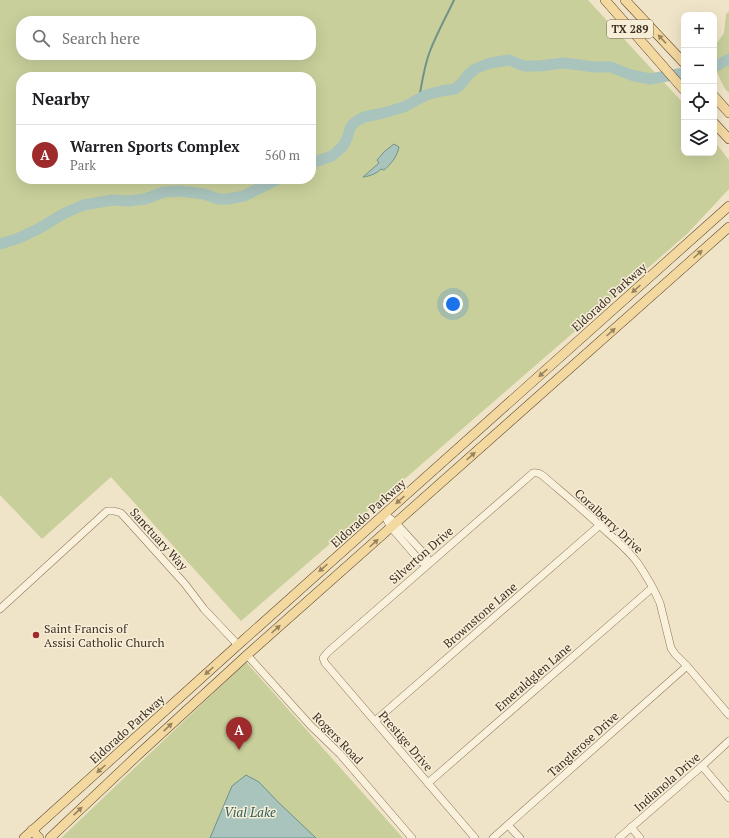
<!DOCTYPE html>
<meta charset="utf-8">
<style>
:root{--surface:#fff;--page:#f6f6f6;--text:#202124;--muted:#757577;--line:#e0e0e0;--accent:#9e2a2b}
body{margin:0;font-family:"PT Serif",serif;background:var(--page);color:var(--text)}
.controls{position:absolute;right:12px;top:12px;display:grid;overflow:hidden;border-radius:8px;box-shadow:0 4px 16px #0002}
.controls button{width:36px;height:36px;display:grid;place-items:center;padding:0;border:0;border-bottom:1px solid var(--line);background:var(--surface);color:var(--text);font:20px sans-serif}
.you{position:absolute;left:453px;top:304px;width:14px;height:14px;margin:-10px;border:3px solid #fff;border-radius:50%;background:#1a73e8;box-shadow:0 0 0 6px #1a73e833}
.badge{display:grid;place-items:center;width:26px;height:26px;border-radius:50%;background:var(--accent);color:#fff;font-size:13px;font-weight:700}
.pin{position:absolute;translate:-50% -33px;filter:drop-shadow(0 1px 2px #0008)}
.pin::after{content:'';position:absolute;top:21px;width:14px;height:12px;background:inherit;clip-path:polygon(0 0,100% 0,50% 100%)}
.list{margin:0;padding:0;list-style:none}
h2{display:flex;justify-content:space-between;align-items:center;height:52px;margin:0;padding:0 16px;font-size:17px}
h2 small{font-size:13px;font-weight:400;color:var(--muted)}
.list li{display:grid;grid-template-columns:26px 1fr auto;gap:12px;align-items:center;box-sizing:border-box;height:60px;padding:0 16px;border-top:1px solid var(--line)}
.list b{display:block;font-size:15px;white-space:nowrap}
.list p{margin:0;font-size:13px;white-space:nowrap;color:var(--muted)}
.list em{font-size:13px;font-style:normal;color:var(--muted)}
.icon{flex:none;width:22px;height:22px;fill:none;stroke:currentColor;stroke-width:2;stroke-linecap:round;stroke-linejoin:round}
.map{position:relative;flex:none;width:729px;height:838px;overflow:hidden}
.search{position:absolute;background:var(--surface);box-shadow:0 4px 16px #0002;left:16px;top:16px;width:300px;height:44px;display:flex;align-items:center;gap:10px;box-sizing:border-box;padding:0 14px;border-radius:16px;color:var(--muted);font-size:15px}
.panel{position:absolute;background:var(--surface);box-shadow:0 4px 16px #0002;left:16px;top:72px;width:300px;height:112px;border-radius:16px}
.map>svg:first-child{display:block}
.green{fill:#c9cf9b;fill-rule:evenodd}
.water{fill:#a9c4bc;stroke:#6f938a}
.lines{fill:none;stroke-linecap:round;stroke-linejoin:round}
.stream{stroke:#6f938a;stroke-width:2}
.river{stroke:#a9c4bc;stroke-width:11}
.minor-casing{stroke:#8d765c;stroke-width:8}
.major-casing{stroke:#5b4430;stroke-width:10}
.minor{stroke:#faf1dc;stroke-width:7}
.major{stroke:#f3d9a0;stroke-width:9}
.oneway{fill:#988460}
.poi-dot{fill:#9e2a2b;stroke:#f7eed8;stroke-width:1.5}
.labels{text-anchor:middle;dominant-baseline:central;stroke-width:3;stroke-linejoin:round;paint-order:stroke}
.shield{fill:#f7eed8;stroke:#756857;stroke-width:1}
.shield-label{font-size:11px;font-weight:bold;fill:#3d2e20}
.street-label{font-size:12px;fill:#3d2e20;stroke:#f7eed8}
.poi-label{font-size:12px;fill:#3d2e20;stroke:#f7eed8;text-anchor:start}
.water-label{font-size:13px;font-style:italic;fill:#2f5d5a;stroke:#f7eed8}
</style>
<div class="map">
<svg width="729" height="838" viewBox="0 0 729 838">
<rect width="100%" height="100%" fill="#f0e4c8"/>
<g class="green">
<path d="M0,0H588L684,104V153H714V141L729,160V189L687,234L241,621L111,477L42,539L0,495ZM21,21H311V55H21ZM21,77H311V179H21Z"/>
<polygon points="729,11 729,93 725,89 714,66 714,47 724,33 726,14"/>
<polygon points="246,662 403,838 61,838"/>
</g>
<g class="water">
<path d="M394,144L399,147C397,157 391,164 384,170L381,169C376,174 370,176 363,177L379,163L377,160L385,151Z"/>
<polygon points="246,775 259,782 277,801 316,838 210,838 232,786"/>
</g>
<g class="lines">
<path class="stream" d="M419,99C422,83 424,66 430,51C437,33 446,17 454,0"/>
<g class="river">
<polyline points="714,67 729,59"/>
<polyline points="311,163 332,156 343,146 348,136 350,128 355,122 364,117 383,113 404,107 426,95 441,91 455,89 461,84 469,74 475,69 490,63 509,60 524,66 539,66 564,63 595,67 611,67 631,75 650,79 684,73"/>
<polyline points="0,244 19,238 38,229 65,213 84,205 112,200 128,201 145,199 164,192 180,191 204,194 218,199 228,199 244,196 278,179"/>
</g>
<g class="minor-casing">
<g id="minor">
<polygon points="384,514 396,523 427,557 428,564 421,562 395,532 391,528"/>
<polyline points="0,609 107,511 114,511 121,513 185,584 204,609 238,645"/>
<polyline points="247,655 311,726 340,754 412,838"/>
<polyline points="375,721 600,525"/>
<polyline points="702,766 729,798"/>
<polyline points="428,783 652,588"/>
<polyline points="508,825 520,838"/>
<polyline points="631,827 640,838"/>
<path d="M475,838L325,663L323,658L328,652L533,473C537,472 539,473 542,475C564,494 586,512 607,532C617,541 629,551 637,562C646,575 654,589 660,603L671,648L675,654L687,666L729,715"/>
<polyline points="493,838 687,666"/>
<polyline points="619,838 702,766 729,741"/>
</g>
</g>
<g class="major-casing">
<g id="major">
<polyline points="605,0 684,90"/>
<polyline points="625,0 684,63"/>
<polyline points="714,96 729,113"/>
<polyline points="714,123 729,139"/>
<polyline points="32,830 39,838"/>
<polyline points="24,838 238,645 729,206"/>
<polyline points="50,838 140,753 247,655 729,227"/>
</g>
</g>
<use href="#minor" class="minor"/>
<use href="#major" class="major"/>
</g>
<defs><path id="oneway-solid" d="M-6-.8H1V-3.2L6.5 0L1 3.2V.8H-6Z"/></defs>
<g class="oneway">
<use href="#oneway-solid" transform="translate(662 39) rotate(-133)"/>
<use href="#oneway-solid" transform="translate(698 254) rotate(-42)"/>
<use href="#oneway-solid" transform="translate(636 289) rotate(138)"/>
<use href="#oneway-solid" transform="translate(611 332) rotate(-42)"/>
<use href="#oneway-solid" transform="translate(543 373) rotate(138)"/>
<use href="#oneway-solid" transform="translate(471 456) rotate(-42)"/>
<use href="#oneway-solid" transform="translate(400 500) rotate(138)"/>
<use href="#oneway-solid" transform="translate(374 543) rotate(-42)"/>
<use href="#oneway-solid" transform="translate(323 568) rotate(138)"/>
<use href="#oneway-solid" transform="translate(276 629) rotate(-42)"/>
<use href="#oneway-solid" transform="translate(209 671) rotate(138)"/>
<use href="#oneway-solid" transform="translate(168 727) rotate(-43)"/>
<use href="#oneway-solid" transform="translate(101 769) rotate(138)"/>
<use href="#oneway-solid" transform="translate(78 811) rotate(-43)"/>
</g>
<circle class="poi-dot" cx="36" cy="635" r="4"/>
<g class="labels">
<rect class="shield" x="607" y="20" width="46" height="18" rx="3"/>
<g class="shield-label">
<text x="630" y="29">TX 289</text>
</g>
<g class="street-label">
<text transform="translate(609 297) rotate(-42)">Eldorado Parkway</text>
<text transform="translate(368 513) rotate(-42)">Eldorado Parkway</text>
<text transform="translate(609 521) rotate(43)">Coralberry Drive</text>
<text transform="translate(159 539) rotate(48)">Sanctuary Way</text>
<text transform="translate(421 555) rotate(-41)">Silverton Drive</text>
<text transform="translate(480 615) rotate(-41)">Brownstone Lane</text>
<text transform="translate(533 677) rotate(-41)">Emeraldglen Lane</text>
<text transform="translate(127 729) rotate(-42)">Eldorado Parkway</text>
<text transform="translate(338 738) rotate(46)">Rogers Road</text>
<text transform="translate(406 741) rotate(49)">Prestige Drive</text>
<text transform="translate(583 744) rotate(-42)">Tanglerose Drive</text>
<text transform="translate(667 782) rotate(-41)">Indianola Drive</text>
</g>
<g class="poi-label">
<text x="44" y="628">Saint Francis of<tspan x="44" dy="14">Assisi Catholic Church</tspan></text>
</g>
<g class="water-label">
<text x="250" y="812">Vial Lake</text>
</g>
</g>
</svg>
<div class="controls">
<button>+</button>
<button>−</button>
<button><svg class="icon" aria-label="locate" viewBox="0 0 24 24"><circle cx="12" cy="12" r="6"/><path d="M12 2v4M12 18v4M2 12h4M18 12h4"/></svg></button>
<button><svg class="icon" aria-label="layers" viewBox="0 0 24 24"><path d="M12 4l9 5-9 5-9-5zM3 14l9 5 9-5"/></svg></button>
</div>
<div class="you"></div>
<div class="pin badge" style="left:239px;top:750px">A</div>
<div class="search"><svg class="icon" aria-label="search" viewBox="0 0 24 24"><circle cx="10" cy="10" r="6"/><path d="M15 15l6 6"/></svg>Search here</div>
<section class="panel">
<h2>Nearby<small></small></h2>
<ul class="list">
<li><span class="badge">A</span><div><b>Warren Sports Complex</b><p>Park</p></div><em>560 m</em></li>
</ul>
</section>
</div>
